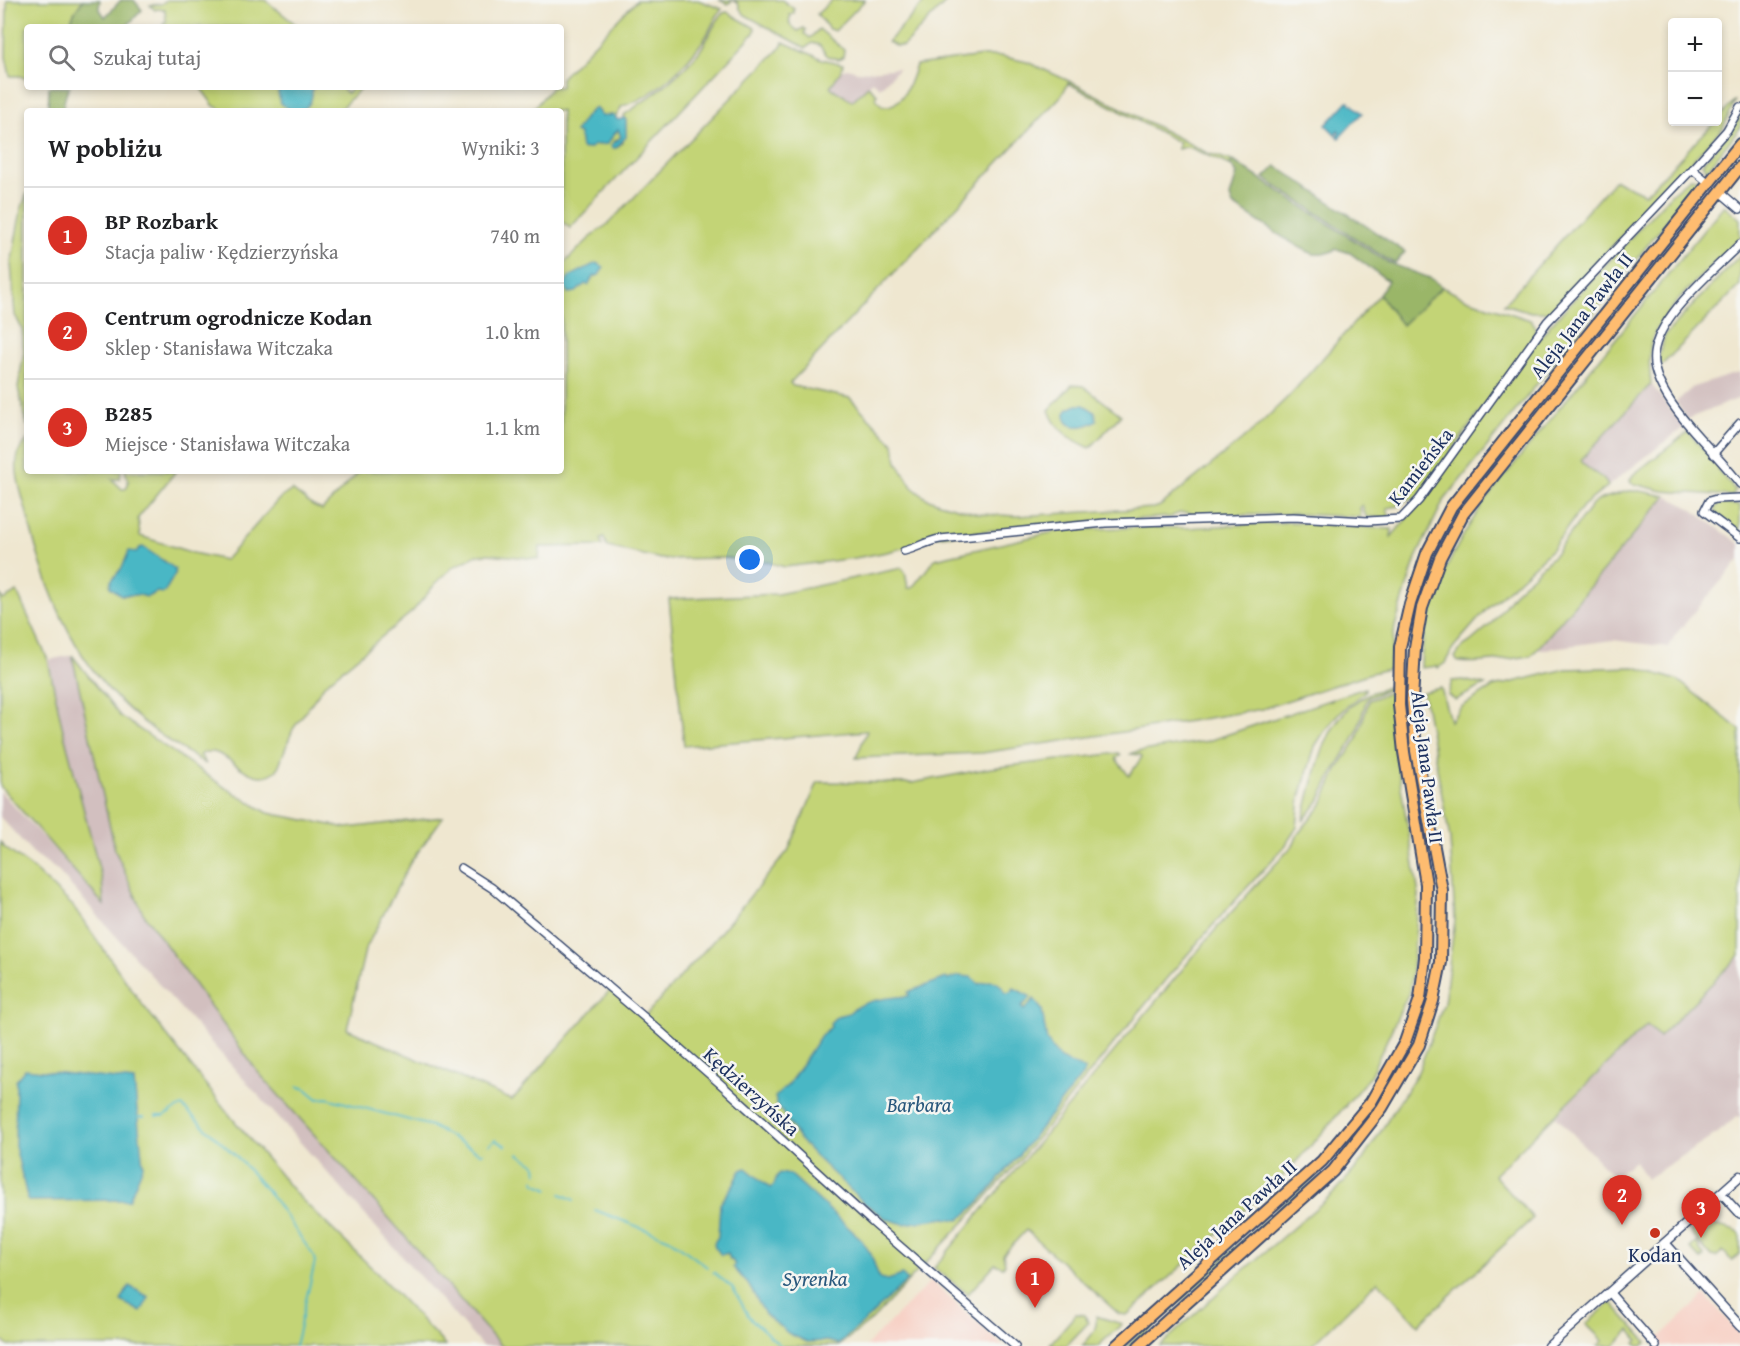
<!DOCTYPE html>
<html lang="pl">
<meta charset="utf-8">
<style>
:root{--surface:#fff;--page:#f2f2f2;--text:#202124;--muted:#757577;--line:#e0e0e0;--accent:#d93025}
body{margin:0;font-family:"Gentium Book Plus",serif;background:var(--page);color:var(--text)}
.controls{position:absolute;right:18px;top:18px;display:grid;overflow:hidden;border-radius:6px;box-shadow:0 3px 9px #0003}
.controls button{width:54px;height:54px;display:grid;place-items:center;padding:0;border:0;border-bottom:2px solid var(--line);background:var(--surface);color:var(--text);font:30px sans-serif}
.you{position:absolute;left:750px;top:560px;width:21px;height:21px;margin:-15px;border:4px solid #fff;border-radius:50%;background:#1a73e8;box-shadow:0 0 0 9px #1a73e833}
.badge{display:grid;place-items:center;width:39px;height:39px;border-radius:50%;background:var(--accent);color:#fff;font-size:20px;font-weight:700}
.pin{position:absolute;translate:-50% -50px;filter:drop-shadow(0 2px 3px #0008)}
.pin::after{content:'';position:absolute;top:32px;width:21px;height:18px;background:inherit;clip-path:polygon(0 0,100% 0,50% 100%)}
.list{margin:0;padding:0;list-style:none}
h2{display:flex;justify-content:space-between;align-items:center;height:78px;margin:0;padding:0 24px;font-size:26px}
h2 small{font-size:20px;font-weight:400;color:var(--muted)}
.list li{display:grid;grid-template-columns:39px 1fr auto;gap:18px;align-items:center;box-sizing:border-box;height:96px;padding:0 24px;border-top:2px solid var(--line)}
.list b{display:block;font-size:22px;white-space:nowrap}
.list p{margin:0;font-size:20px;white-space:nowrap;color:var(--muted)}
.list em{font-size:20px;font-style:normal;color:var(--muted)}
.icon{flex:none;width:33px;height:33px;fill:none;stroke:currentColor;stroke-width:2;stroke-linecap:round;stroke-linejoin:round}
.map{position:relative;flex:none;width:1740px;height:1346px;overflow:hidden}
.search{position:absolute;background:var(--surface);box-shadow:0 3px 9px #0003;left:24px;top:24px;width:540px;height:66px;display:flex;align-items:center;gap:15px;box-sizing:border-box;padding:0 21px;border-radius:6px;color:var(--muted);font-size:22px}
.panel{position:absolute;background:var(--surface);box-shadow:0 3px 9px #0003;left:24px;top:108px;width:540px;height:366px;border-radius:6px}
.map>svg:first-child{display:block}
.built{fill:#f7d1c6}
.industrial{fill:#d2bfbf}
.green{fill:#c3d476;stroke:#6f826a;stroke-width:1.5;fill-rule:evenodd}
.forest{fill:#9ab667;stroke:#5a7262;stroke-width:1.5}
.water{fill:#4ab7c5;stroke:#327392;stroke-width:1.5}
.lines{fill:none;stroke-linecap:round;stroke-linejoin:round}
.stream{stroke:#4ab7c5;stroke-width:2}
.minor-casing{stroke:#3b4b6f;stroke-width:10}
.tertiary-casing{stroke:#3b4b6f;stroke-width:11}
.primary-casing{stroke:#3b4b6f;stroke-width:14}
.minor{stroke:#fff;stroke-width:7}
.tertiary{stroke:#fff;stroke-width:8}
.primary{stroke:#febc70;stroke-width:10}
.poi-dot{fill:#c8321e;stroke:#f6f6f2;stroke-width:2}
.labels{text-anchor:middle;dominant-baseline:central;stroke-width:5;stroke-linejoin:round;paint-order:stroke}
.street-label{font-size:20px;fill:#1b2f5e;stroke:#f6f6f2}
.poi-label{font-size:20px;fill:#1b2f5e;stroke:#f6f6f2}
.water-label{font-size:21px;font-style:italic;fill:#29587d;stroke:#f6f6f2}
</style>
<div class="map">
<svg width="1740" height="1346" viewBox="0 0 1740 1346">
<rect width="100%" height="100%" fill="#f6f6f2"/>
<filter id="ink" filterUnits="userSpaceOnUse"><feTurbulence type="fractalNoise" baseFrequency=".0167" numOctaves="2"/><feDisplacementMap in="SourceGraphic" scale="12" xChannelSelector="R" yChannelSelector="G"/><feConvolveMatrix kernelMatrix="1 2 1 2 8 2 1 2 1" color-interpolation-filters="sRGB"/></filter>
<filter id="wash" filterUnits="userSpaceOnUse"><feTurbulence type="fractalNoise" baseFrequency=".008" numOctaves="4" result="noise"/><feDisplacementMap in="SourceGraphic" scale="24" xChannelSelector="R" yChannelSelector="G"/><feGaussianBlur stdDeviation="1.35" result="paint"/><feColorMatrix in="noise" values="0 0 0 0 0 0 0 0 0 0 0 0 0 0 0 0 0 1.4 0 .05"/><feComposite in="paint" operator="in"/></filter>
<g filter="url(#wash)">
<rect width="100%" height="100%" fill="#efe7d0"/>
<g class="built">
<polygon points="931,1281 986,1331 1003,1346 866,1346"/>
<polygon points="1705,1295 1740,1334 1740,1346 1660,1346 1656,1341"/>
</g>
<g class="industrial">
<polygon points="848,68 859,72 899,68 880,88 873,81 852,101 830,87 841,71"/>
<polygon points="1740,372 1740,398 1687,419 1676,402 1693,387"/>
<polygon points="1651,384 1684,427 1608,486 1605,479 1599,474 1588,471 1581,461"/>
<polygon points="1666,496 1687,506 1740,544 1740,559 1675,635 1669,647 1613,640 1537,650"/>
<polygon points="72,655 115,850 143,913 257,1071 374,1201 501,1346 482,1346 57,870 33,853 0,817 0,791 104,904 102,880 62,726 49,660"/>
<polygon points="1740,955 1740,1118 1738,1116 1709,1139 1646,1179 1635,1161 1615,1175 1611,1174 1556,1116 1647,1025 1659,1037"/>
</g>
<g class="green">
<polygon points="7,0 83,0 74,13 69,27 27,27 27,79 20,76 10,76 6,57"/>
<polygon points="167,0 265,0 299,27 166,27 163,23 166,22 165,10 157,9 155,10 150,5 161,4"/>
<path d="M637,0H698L722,9C715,16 711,29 705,38C688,63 653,99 622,106L615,118L612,115L601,116L599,110L587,114L583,124L578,127L583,149L595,145L607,144L618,129L621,137L613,142V148L617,147L623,142L626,121L624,115C651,96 678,78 699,52C708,40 713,24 723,13L727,12L755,28L754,33L570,228L561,221V111H534V108L552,87H561V78Z"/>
<path d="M719,0H782L794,9V13L790,15L791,16L789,20L790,22L789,24L798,31L804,28L806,30L804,33L810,38L819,29L844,50L843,57L839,59C823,56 828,55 819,45L812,43L806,48L745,15L740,9L738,3L733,0L728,4Z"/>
<polygon points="832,0 865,0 835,31 829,29 817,14"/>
<polygon points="926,0 948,0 903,46 896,46 888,42"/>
<path d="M783,42L822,59L843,64L841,71L830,87L852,101L868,86L877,94L875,97L882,106C903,109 911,80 916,65L982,56H1000L1027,62L1069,81L1207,153L1233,161L1229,165L1191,148L1185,147L1178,149V144L1180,143L1068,83L1062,95L790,383L793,386L850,398L894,444L897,462L912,487L926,498L939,503L979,514L1017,516L1154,508L1160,506L1242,440L1259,425L1290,395L1379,295L1402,325L1442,287L1464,298L1530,320L1535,325L1536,334L1417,499H1407L1399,506L1387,508L1390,518L1366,517L1362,505L1360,507L1361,517L1294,514L1195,516C1187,511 1179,512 1171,517L1040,525L940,536H925L911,546L887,552L855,558L785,567L767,562L727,558L661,559L608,547L606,545L604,538L601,539L602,546L540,547L539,559L488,554L477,555L453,567L436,583L413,611L325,684L293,729L277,770C248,794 224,738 200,755L206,764C177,747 149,729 125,706C71,656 45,587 28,518C24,500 13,474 18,455C19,450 24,444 27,440V471H121L120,479H112L122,489H125C131,483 127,477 125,471H176L138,518L140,536L193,553L225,560L279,499L292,490L313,506L322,510L360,471H561V266L594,234L608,224L782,46ZM137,552L165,561L157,592L147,597L140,595H122L110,586L111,581L134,553Z"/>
<polygon points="200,87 281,87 278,92 313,90 312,87 341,87 347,93 354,87 362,87 338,111 224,111 214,106"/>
<polygon points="1735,101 1723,128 1550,312 1531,312 1504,304 1615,180 1645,194 1715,122 1718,122 1718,119"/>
<polygon points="1740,115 1740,128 1707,170 1702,164 1732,128"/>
<polygon points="1690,178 1697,179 1697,183 1443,502 1416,558 1395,626 1389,669 1371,673 1262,709 1142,729 982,753 856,758 867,731 684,746 669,599 778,594 902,568 905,572 908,588 912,588 935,559 1062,530 1155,527 1186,528 1291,522 1390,529 1392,529 1391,537 1413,511 1463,440 1550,325 1672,193"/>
<polygon points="27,193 27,426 18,388 24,352 22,329 15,315 11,264 21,210"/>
<path d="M1724,205L1740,219V237C1717,261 1659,312 1651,343C1648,357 1649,369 1651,384L1581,460C1588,474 1602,472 1608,486L1583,506L1552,549L1486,610L1453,648L1445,663L1438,668L1437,666L1421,668C1421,608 1458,536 1494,489Z"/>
<polygon points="1740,255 1740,285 1660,367 1658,360 1665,335"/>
<path d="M1072,385L1083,386L1121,415L1090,448C1071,439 1056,431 1049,410ZM1077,405L1095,412L1094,422C1085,426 1078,429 1068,423V409Z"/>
<polygon points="1688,432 1720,468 1718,470 1735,490 1733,496 1663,491 1631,483 1630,480 1633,475"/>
<path d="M1628,491H1640L1666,496L1533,654L1530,656C1515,658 1468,666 1457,661L1455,657L1462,647L1470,642L1491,624L1516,591L1554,555L1593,504L1601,499Z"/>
<polygon points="1719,504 1740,505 1740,533 1716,514 1715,508"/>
<polygon points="17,592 48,660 62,726 102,880 104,905 0,786 0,594 3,600"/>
<polygon points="72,655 120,716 226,788 268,813 347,828 443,817 410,863 365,950 347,1029 512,1100 611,989 644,1017 713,941 788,851 818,782 912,783 991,768 1119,753 1121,755 1116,758 1117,760 1129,776 1142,757 1141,755 1131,754 1135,752 1208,741 1365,688 1365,691 1337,715 1324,732 1315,746 1300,797 1297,827 1285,846 1221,916 1166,979 1017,1163 967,1219 872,1320 838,1346 501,1346 374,1201 257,1071 143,913 115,850"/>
<polygon points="1635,667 1679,681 1740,730 1740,955 1659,1037 1647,1025 1494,1175 1533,1218 1418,1325 1378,1281 1311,1346 1160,1346 1232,1280 1335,1192 1362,1161 1418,1072 1444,1003 1455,920 1450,839 1423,692 1441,688 1450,721 1461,707 1493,687 1566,669"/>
<polygon points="1463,680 1485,685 1455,700 1448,695 1452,681"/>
<path d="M1390,686L1391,688L1367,698L1357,731L1351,743L1334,771L1319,801L1303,821C1315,777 1322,717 1368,694C1375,691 1383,689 1390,686Z"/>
<polygon points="1390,692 1395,751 1419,895 1410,990 1370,1076 1324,1131 1284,1175 1127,1315 1119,1314 1110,1306 1026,1230 1003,1255 1005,1264 1003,1267 995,1264 968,1294 934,1268 1216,929 1294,844 1298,834 1321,806 1338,768 1357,739 1369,700"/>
<polygon points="0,842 5,848 30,866 73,906 142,1004 232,1118 297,1195 372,1268 446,1346 8,1346 0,1339"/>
<polygon points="1366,1119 1369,1121 1315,1179 1132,1346 1126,1346 1313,1176 1336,1154"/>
<path d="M1713,1225C1723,1228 1734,1229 1740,1234V1254L1732,1261L1723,1251L1716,1257L1711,1256L1699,1242L1697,1244L1700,1247L1699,1249L1704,1256L1701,1260L1690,1248L1698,1241L1690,1232L1696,1227L1700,1230L1704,1227Z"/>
<polygon points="1611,1302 1647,1342 1642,1346 1638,1346 1635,1343 1638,1340 1630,1330 1614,1346 1598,1346 1603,1341 1586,1324"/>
<polygon points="1076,1314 1085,1315 1088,1323 1066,1346 1050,1344"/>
<path d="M1096,1316L1122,1324L1098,1346H1082C1091,1336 1098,1330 1096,1316Z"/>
</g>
<g class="forest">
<polygon points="83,0 100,0 99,8 105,17 121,0 134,0 142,10 126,27 69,27 74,13"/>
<polygon points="49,87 70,87 66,94 62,111 48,111"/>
<path d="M1233,161L1387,262L1432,279L1442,287L1402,325L1379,295L1388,281L1350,253L1337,249C1331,252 1321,255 1314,254C1301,251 1247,214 1233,205L1230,197L1237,174L1234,169L1229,165Z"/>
<polygon points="1276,166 1405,252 1395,263 1388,260 1274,185 1264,178"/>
</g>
<g class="water">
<path d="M281,87H312C314,110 297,117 280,103L278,92Z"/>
<polygon points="1348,101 1362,113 1339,138 1337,135 1340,132 1338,130 1335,134 1326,125"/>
<path d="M596,108L601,116L613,115L618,120L625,118L626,121V137L616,148H612L611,145L621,137L618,129L607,144L595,145L588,149L581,148L579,134L575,132C581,124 587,111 596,108Z"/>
<polygon points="596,263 604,267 599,275 593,277 588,285 585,284 576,292 568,293 564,286 569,277"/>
<path d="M1077,405H1084L1095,412L1097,420C1087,427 1065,432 1065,413L1068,409Z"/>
<polygon points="143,547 171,566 175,569 175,574 164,593 157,592 147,597 140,595 121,595 110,587 111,581 122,568 129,551 137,552 139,548"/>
<path d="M959,976L971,977L979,984C992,979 998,979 1006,993L1011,992L1014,988L1031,997L1021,1007L1024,1010L1034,999L1042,1010L1047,1041L1060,1059L1086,1070C1062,1101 1038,1131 1013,1162C996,1182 980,1204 959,1220L945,1218L904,1224L887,1219L863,1202L814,1155L799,1139L777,1104L775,1097L789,1084L821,1035L831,1027L830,1023L837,1016L849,1013C860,1000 892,997 909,996L908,992L946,978L948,980Z"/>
<polygon points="25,1069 134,1081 143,1166 129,1200 28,1201 15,1146 16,1080"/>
<polygon points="746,1168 770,1188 774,1185 777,1176 780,1173 791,1175 860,1238 871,1254 879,1278 888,1280 902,1275 907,1280 864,1322 838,1344 827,1341 807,1342 788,1333 765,1314 748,1284 733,1267 735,1265 732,1260 730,1260 728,1253 721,1255 715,1247 714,1243 718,1237 720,1204 735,1182 741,1170"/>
<polygon points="129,1286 149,1297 141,1312 121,1301"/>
</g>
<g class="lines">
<g class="stream">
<polyline points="297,1086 306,1089 318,1099 327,1098 431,1126 480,1153 483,1153"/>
<polyline points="156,1116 164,1116 182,1106 238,1158 270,1194 313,1255 315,1262 295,1346"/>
<polyline points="138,1117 144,1117"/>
<polyline points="489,1145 495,1140 506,1146"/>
<polyline points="519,1154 536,1165 537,1173"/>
<polyline points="535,1180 535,1183 549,1189"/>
<polyline points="561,1194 574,1200"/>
<polyline points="595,1210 670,1239 707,1267"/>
<polyline points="713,1272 733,1288 749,1317 781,1346"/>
</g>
</g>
</g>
<g filter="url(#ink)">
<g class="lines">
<g class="minor-casing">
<g id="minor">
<polyline points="1692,169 1709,183"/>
<polyline points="1720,192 1740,209"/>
<path d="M1740,244C1713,272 1643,326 1655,369C1660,390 1677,412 1691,428C1707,447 1725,464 1740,484"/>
<polyline points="1713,454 1740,423"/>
<polyline points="1740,498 1716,499 1709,501 1704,511 1740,538"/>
<path d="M904,551C917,548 927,541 940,539L1105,523L1293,517L1368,521L1401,519L1419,500L1547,322L1692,169L1727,130L1740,107"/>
<polyline points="461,868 492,888 644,1017 724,1087 872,1222 1015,1346"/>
<polyline points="1721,1193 1740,1214"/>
<polyline points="1610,1293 1656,1346"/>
</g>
</g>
<g class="tertiary-casing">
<g id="tertiary">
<polyline points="1665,1243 1740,1326"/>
<polyline points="1549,1346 1740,1176"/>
</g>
</g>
<g class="primary-casing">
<g id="primary">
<polyline points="1116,1346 1322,1161 1371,1102 1405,1042 1420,999 1425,957 1426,884 1404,752 1399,705 1400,647 1410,604 1427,553 1451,507 1740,144"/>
<polyline points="1139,1346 1333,1171 1382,1108 1419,1045 1433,1001 1441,962 1442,890 1416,751 1412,700 1415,648 1422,608 1440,558 1463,514 1740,167"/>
</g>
</g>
<use href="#minor" class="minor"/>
<use href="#tertiary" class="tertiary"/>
<use href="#primary" class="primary"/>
</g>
</g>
<circle class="poi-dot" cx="1655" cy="1233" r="6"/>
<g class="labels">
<g class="street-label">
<text transform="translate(1581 315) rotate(-52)">Aleja Jana Pawła II</text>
<text transform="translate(1420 466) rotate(-52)">Kamieńska</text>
<text transform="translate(1428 767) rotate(83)">Aleja Jana Pawła II</text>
<text transform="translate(752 1091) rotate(42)">Kędzierzyńska</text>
<text transform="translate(1236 1214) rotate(-42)">Aleja Jana Pawła II</text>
</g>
<g class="poi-label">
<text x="1655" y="1254">Kodan</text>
</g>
<g class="water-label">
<text x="919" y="1104">Barbara</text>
<text x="815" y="1278">Syrenka</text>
</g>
</g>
</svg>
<div class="controls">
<button>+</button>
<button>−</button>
</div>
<div class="you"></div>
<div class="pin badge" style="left:1035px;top:1308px">1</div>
<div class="pin badge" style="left:1622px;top:1225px">2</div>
<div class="pin badge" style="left:1701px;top:1238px">3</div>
<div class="search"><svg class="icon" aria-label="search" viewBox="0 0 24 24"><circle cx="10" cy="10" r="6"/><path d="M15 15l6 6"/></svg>Szukaj tutaj</div>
<section class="panel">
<h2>W pobliżu<small>Wyniki: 3</small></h2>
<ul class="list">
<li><span class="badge">1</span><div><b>BP Rozbark</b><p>Stacja paliw · Kędzierzyńska</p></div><em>740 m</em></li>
<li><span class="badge">2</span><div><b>Centrum ogrodnicze Kodan</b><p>Sklep · Stanisława Witczaka</p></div><em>1.0 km</em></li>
<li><span class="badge">3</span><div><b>B285</b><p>Miejsce · Stanisława Witczaka</p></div><em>1.1 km</em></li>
</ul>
</section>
</div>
